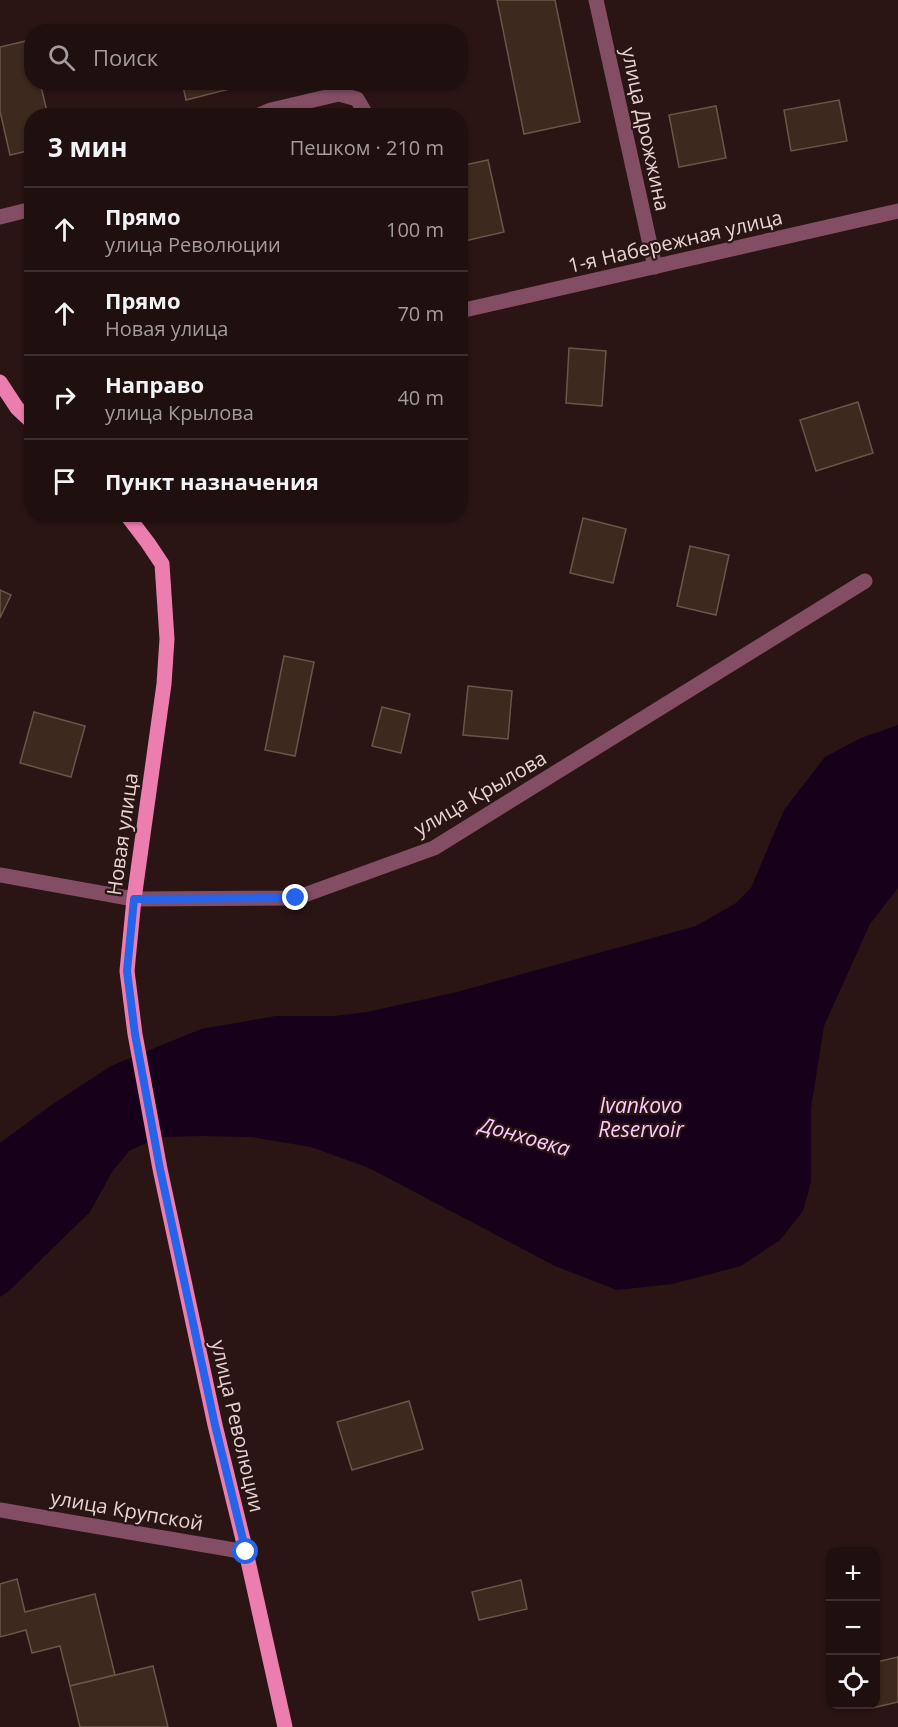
<!DOCTYPE html>
<html lang="ru">
<meta charset="utf-8">
<style>
:root{--surface:#200f0f;--page:#281818;--text:#f1f3f6;--muted:#a29c9e;--line:#3d2f2f}
body{margin:0;font-family:"Open Sans",sans-serif;background:var(--page);color:var(--text)}
.controls{position:absolute;right:18px;bottom:18px;display:grid;overflow:hidden;border-radius:12px;box-shadow:0 2px 4px #0004}
.controls button{width:54px;height:54px;display:grid;place-items:center;padding:0;border:0;border-bottom:2px solid var(--line);background:var(--surface);color:var(--text);font:30px sans-serif}
.stop{position:absolute;width:18px;height:18px;margin:-14px;border:4px solid #2563eb;border-radius:50%;background:#fff}
.stop.end{background:#2563eb;border-color:#fff;box-shadow:0 2px 6px #0008}
.list{margin:0;padding:0;list-style:none}
h2{display:flex;justify-content:space-between;align-items:center;height:78px;margin:0;padding:0 24px;font-size:26px}
h2 small{font-size:20px;font-weight:400;color:var(--muted)}
.list li{display:grid;grid-template-columns:39px 1fr auto;gap:18px;align-items:center;box-sizing:border-box;height:84px;padding:0 24px;border-top:2px solid var(--line)}
.list b{display:block;font-size:22px;white-space:nowrap}
.list p{margin:0;font-size:20px;white-space:nowrap;color:var(--muted)}
.list em{font-size:20px;font-style:normal;color:var(--muted)}
.icon{flex:none;width:33px;height:33px;fill:none;stroke:currentColor;stroke-width:2;stroke-linecap:round;stroke-linejoin:round}
.map{position:relative;flex:none;width:898px;height:1727px;overflow:hidden}
.search{position:absolute;background:var(--surface);box-shadow:0 2px 4px #0004;left:24px;top:24px;width:444px;height:66px;display:flex;align-items:center;gap:15px;box-sizing:border-box;padding:0 21px;border-radius:24px;color:var(--muted);font-size:22px}
.panel{position:absolute;background:var(--surface);box-shadow:0 2px 4px #0004;left:24px;top:108px;width:444px;height:414px;border-radius:24px}
.map>svg:first-child{display:block}
.water{fill:#17011a}
.building{fill:#3d291d;stroke:#6b5547;stroke-width:1.5}
.lines{fill:none;stroke-linecap:round;stroke-linejoin:round}
.minor{stroke:#834e64;stroke-width:15}
.major{stroke:#ec7eaf;stroke-width:15}
.route{stroke:#2563eb;stroke-width:8}
.labels{text-anchor:middle;dominant-baseline:central;stroke-width:4.5;stroke-linejoin:round;paint-order:stroke}
.street-label{font-size:20px;fill:#e4d4d2;stroke:#2b1414}
.water-label{font-size:21px;font-style:italic;fill:#facbfe;stroke:#2b1414}
</style>
<div class="map">
<svg width="898" height="1727" viewBox="0 0 898 1727">
<rect width="100%" height="100%" fill="#2b1414"/>
<polygon class="water" points="898,725 898,888 870,924 824,1026 811,1108 811,1182 803,1211 780,1240 741,1266 672,1284 617,1290 555,1266 369,1168 311,1147 251,1137 201,1136 160,1137 129,1151 112,1172 90,1212 9,1291 0,1297 0,1143 50,1106 111,1066 201,1029 276,1016 334,1016 367,1012 457,992 696,926 736,903 751,888 784,810 825,757 861,738"/>
<g class="building">
<polygon points="497,0 555,0 580,122 524,134"/>
<polygon points="30,40 32,82 40,82 48,116 32,116 32,150 10,155 0,111 0,47"/>
<polygon points="182,82 257,82 186,100"/>
<polygon points="839,100 847,141 791,151 784,110"/>
<polygon points="716,106 726,158 679,167 669,115"/>
<polygon points="488,160 504,232 460,242 460,166"/>
<polygon points="569,348 606,351 602,406 566,403"/>
<polygon points="858,402 873,453 816,471 800,420"/>
<polygon points="583,518 626,529 613,583 570,573"/>
<polygon points="690,546 729,555 716,615 677,606"/>
<polygon points="0,590 11,595 0,618"/>
<polygon points="284,656 314,662 295,756 265,750"/>
<polygon points="468,686 512,691 508,739 463,735"/>
<polygon points="382,707 410,714 401,753 372,746"/>
<polygon points="34,712 85,726 71,777 20,763"/>
<polygon points="409,1401 423,1449 352,1470 337,1422"/>
<polygon points="17,1579 25,1612 95,1594 115,1675 70,1686 60,1646 32,1653 26,1630 0,1637 0,1584"/>
<polygon points="521,1580 527,1609 479,1620 472,1592"/>
<polygon points="898,1657 898,1702 872,1708 871,1704 876,1704 876,1662"/>
<polygon points="153,1666 168,1727 80,1727 70,1686"/>
</g>
<g class="lines">
<g class="minor">
<polyline points="596,0 655,267"/>
<polyline points="257,116 271,110 339,94 357,99 367,116"/>
<polyline points="0,217 32,209"/>
<polyline points="460,311 898,211"/>
<polyline points="0,875 134,899 296,898 434,848 865,581"/>
<polyline points="0,1510 246,1552"/>
</g>
<g class="major">
<polyline points="0,382 17,408 32,422"/>
<polyline points="126,514 148,543 162,564 167,639 164,684 134,899 127,971 135,1034 160,1169 215,1425 246,1552 285,1727"/>
</g>
</g>
<g class="lines">
<polyline class="route" points="246,1552 215,1425 160,1169 135,1034 127,971 134,899 296,898"/>
</g>
<g class="labels">
<g class="street-label">
<text transform="translate(646 129) rotate(78)">улица Дрожжина</text>
<text transform="translate(675 241) rotate(-13)">1-я Набережная улица</text>
<text transform="translate(480 793) rotate(-30)">улица Крылова</text>
<text transform="translate(122 834) rotate(-82)">Новая улица</text>
<text transform="translate(238 1426) rotate(77)">улица Революции</text>
<text transform="translate(127 1510) rotate(10)">улица Крупской</text>
</g>
<g class="water-label">
<text x="641" y="1105">Ivankovo<tspan x="641" dy="24">Reservoir</tspan></text>
<text transform="translate(525 1136) rotate(16)">Донховка</text>
</g>
</g>
</svg>
<div class="controls">
<button>+</button>
<button>−</button>
<button><svg class="icon" aria-label="locate" viewBox="0 0 24 24"><circle cx="12" cy="12" r="6"/><path d="M12 2v4M12 18v4M2 12h4M18 12h4"/></svg></button>
</div>
<div class="stop" style="left:246px;top:1552px"></div>
<div class="stop end" style="left:296px;top:898px"></div>
<div class="search"><svg class="icon" aria-label="search" viewBox="0 0 24 24"><circle cx="10" cy="10" r="6"/><path d="M15 15l6 6"/></svg>Поиск</div>
<section class="panel">
<h2>3 мин<small>Пешком · 210 m</small></h2>
<ul class="list">
<li><svg class="icon" aria-label="ahead" viewBox="0 0 24 24"><path d="M12 20V5M6 11l6-6 6 6"/></svg><div><b>Прямо</b><p>улица Революции</p></div><em>100 m</em></li>
<li><svg class="icon" aria-label="ahead" viewBox="0 0 24 24"><path d="M12 20V5M6 11l6-6 6 6"/></svg><div><b>Прямо</b><p>Новая улица</p></div><em>70 m</em></li>
<li><svg class="icon" aria-label="right" viewBox="0 0 24 24"><path d="M7 20v-9h11M14 6l5 5-5 5"/></svg><div><b>Направо</b><p>улица Крылова</p></div><em>40 m</em></li>
<li><svg class="icon" aria-label="arrive" viewBox="0 0 24 24"><path d="M6 21V4h12l-3 4 3 4H6"/></svg><div><b>Пункт назначения</b></div></li>
</ul>
</section>
</div>
